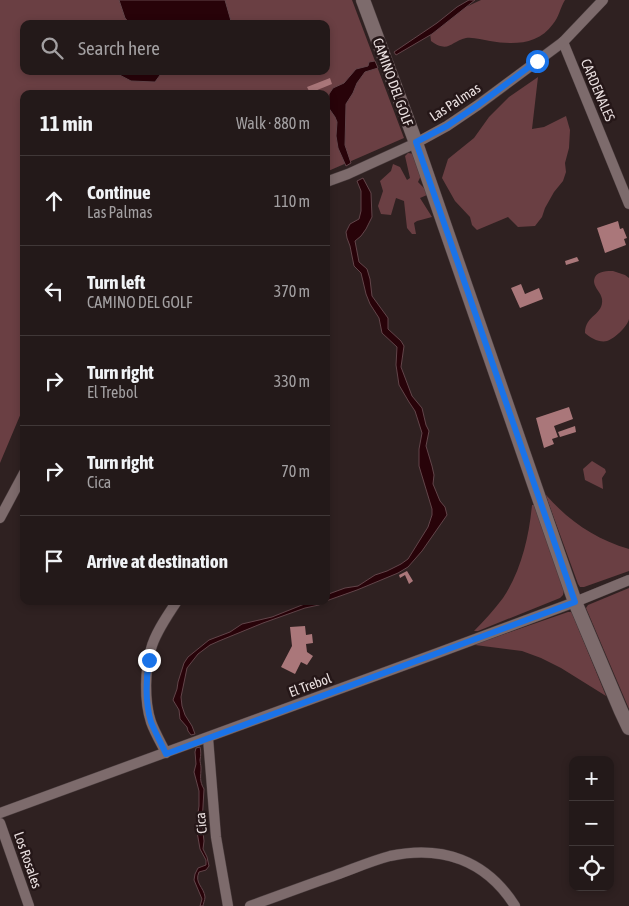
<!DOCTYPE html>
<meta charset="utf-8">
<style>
:root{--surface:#231919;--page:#2b2222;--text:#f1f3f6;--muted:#a3a0a2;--line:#403838}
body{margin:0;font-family:"Asap Condensed",sans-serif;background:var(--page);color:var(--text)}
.controls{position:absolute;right:15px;bottom:15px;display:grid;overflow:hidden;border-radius:10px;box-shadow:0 2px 8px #0003}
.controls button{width:45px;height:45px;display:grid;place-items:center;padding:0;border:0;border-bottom:1px solid var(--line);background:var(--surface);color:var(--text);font:25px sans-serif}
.stop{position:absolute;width:15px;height:15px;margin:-11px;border:4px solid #1a73e8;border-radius:50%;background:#fff}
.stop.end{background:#1a73e8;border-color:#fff;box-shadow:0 1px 5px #0008}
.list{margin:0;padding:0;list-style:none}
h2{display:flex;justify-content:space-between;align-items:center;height:65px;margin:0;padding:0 20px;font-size:21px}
h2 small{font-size:16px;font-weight:400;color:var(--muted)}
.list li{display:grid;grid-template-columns:32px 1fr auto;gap:15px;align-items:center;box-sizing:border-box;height:90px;padding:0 20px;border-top:1px solid var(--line)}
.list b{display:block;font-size:19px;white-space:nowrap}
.list p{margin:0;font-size:16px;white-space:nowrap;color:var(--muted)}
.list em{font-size:16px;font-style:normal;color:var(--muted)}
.icon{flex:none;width:28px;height:28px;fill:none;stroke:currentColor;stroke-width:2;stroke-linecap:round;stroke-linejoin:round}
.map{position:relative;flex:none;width:629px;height:906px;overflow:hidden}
.search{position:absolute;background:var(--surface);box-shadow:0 2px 8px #0003;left:20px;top:20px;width:310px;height:55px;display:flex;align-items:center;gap:12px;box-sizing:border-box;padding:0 18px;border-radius:10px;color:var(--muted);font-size:19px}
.panel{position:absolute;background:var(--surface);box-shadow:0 2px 8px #0003;left:20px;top:90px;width:310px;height:515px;border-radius:10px}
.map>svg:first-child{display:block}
.green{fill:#6a3f43;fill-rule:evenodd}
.water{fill:#280309;stroke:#62454a}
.building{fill:#aa777a}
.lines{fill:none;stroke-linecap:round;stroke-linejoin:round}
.street-casing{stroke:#4a3d3e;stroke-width:11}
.secondary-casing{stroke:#4a3d3e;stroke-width:15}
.street{stroke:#7d6b6c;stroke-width:10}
.secondary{stroke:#7d6b6c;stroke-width:14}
.route{stroke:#1a73e8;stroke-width:6}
.labels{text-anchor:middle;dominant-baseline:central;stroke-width:5;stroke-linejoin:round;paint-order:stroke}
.street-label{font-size:14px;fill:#eae0e0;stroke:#251718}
</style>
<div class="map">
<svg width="629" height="906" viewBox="0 0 629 906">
<rect width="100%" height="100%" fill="#2f2121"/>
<g class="green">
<path d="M0,0H352L404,138L326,172V94H24V406L0,463ZM24,24H326V71H24Z"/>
<path d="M481,0H565C560,8 559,17 553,24C538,45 513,45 490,41C482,40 474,37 466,38C451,41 449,54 431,41L430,33L452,11L460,6H468Z"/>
<polygon points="538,77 532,129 544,127 566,116 570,130 569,148 565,163 566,172 563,181 554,192 545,208 542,217 535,226 518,227 508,217 477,230 472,225 470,217 455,201 442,178 448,159 474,138 489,117 509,97"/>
<polygon points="408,153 415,154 424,169 418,182 428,192 427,195 420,198 432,217 417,221 414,223 416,234 412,234 407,228 404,201 396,198 391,215 381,214 378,206 383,191 380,181 391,171 393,164 400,167 407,180 410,178 405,156"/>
<path d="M613,271L625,275L629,278C629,291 629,306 629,319C628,326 614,339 607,341C600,343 590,338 585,333C585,315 604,315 602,299C601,291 591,286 595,277C598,271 608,271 613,271Z"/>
<polygon points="592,461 605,469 606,472 602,478 603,489 585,480 583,469"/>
<path d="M546,495C569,521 595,539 629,549V571L584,587H580L578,584L546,496Z"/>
<path d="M532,505H534L564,590L563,595L560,598L478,631H474C484,621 494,610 503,598C521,571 529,537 532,505Z"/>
<polygon points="629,588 629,709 586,608 588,605"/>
<polygon points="568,612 571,612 572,613 606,696 561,668 541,658 522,651 475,645 478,643"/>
</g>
<g class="water">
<polygon points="119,0 225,0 231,21 228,24 130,24 125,18"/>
<polygon points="469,0 475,0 432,34 396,55 394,52 437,23 457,7"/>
<polygon points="375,61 378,68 365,72 357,83 353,93 346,104 345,145 351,163 346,166 338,148 336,136 337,122 335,117 328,107 329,94 333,88 344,83 356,69 368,66 369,62"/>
<polygon points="112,71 163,71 155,82 131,81"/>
<polygon points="363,178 371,193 372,217 366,229 361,236 355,241 359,262 367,269 370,279 372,296 388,318 388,329 401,341 404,346 401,367 412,396 422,408 426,425 429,431 426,446 432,466 434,475 433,484 440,501 445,507 447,515 422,551 408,567 398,573 357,590 326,601 326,595 345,588 358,586 375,575 387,571 401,564 408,559 428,527 432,515 432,509 419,466 419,449 422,433 415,411 409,402 399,385 396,365 397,347 382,333 379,318 370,304 366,294 361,273 354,266 350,246 347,238 346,232 350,224 359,219 361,211 361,191 357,181"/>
<polygon points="312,601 326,601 319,605 305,608 263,623 219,641 210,645 198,654 187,668 181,697 182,706 185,715 192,726 195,734 191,735 188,731 187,727 180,719 179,710 173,700 177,689 178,682 184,663 188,657 209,640 230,632 242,624 272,617"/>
<path d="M200,747C201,751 201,755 200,760C200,762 201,765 201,768C201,776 199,781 204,789L202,824L204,841L203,849L207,857L209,866L206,870L199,872C194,883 204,887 205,897C205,900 203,904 203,906H200L202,899L194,880L195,874L198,868L206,865V860L200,849L196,826L199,806V791L194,772L196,764L195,752L196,748Z"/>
</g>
<g class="building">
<polygon points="330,78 332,84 310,93 307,87"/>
<polygon points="618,221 620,229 623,228 627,238 624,239 626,245 605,253 597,228"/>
<polygon points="577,257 579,261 566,265 565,261"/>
<polygon points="521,284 525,294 539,288 543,299 520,308 511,288"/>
<polygon points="569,407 573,419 554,426 558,437 552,439 554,444 544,448 536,418"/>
<polygon points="575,426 576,432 560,437 558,432"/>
<polygon points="407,571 413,581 409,584 405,575 400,578 399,575"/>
<polygon points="305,626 306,635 312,634 313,643 306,644 307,652 313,656 307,665 301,662 295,674 281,667 292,646 290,627"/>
</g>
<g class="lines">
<g class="street-casing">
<g id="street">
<polyline points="563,42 629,204"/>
<polyline points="326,182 348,174 416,143 447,126 478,105 563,42 603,0"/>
<polyline points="0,518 24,473"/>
<polyline points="208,738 216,837 228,906"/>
<path d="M166,753C161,743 155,733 151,722C144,701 145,669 151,649C155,633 168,615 177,601"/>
<polyline points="0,813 435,654 575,602 629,580"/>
<polyline points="0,823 29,906"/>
<path d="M250,906C278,896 307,885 336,875C353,869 371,861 390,856C442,845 486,860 515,906"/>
</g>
</g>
<g class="secondary-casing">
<polyline id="secondary" points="363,0 416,143 575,602 621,711 629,728"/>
</g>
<use href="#street" class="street"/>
<use href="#secondary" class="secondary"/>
</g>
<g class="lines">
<path class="route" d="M149,660C146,679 145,702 151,722C155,732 161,743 166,754L575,602L416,142L447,126L478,105L537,61"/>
</g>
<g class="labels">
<g class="street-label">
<text transform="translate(393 82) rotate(70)">CAMINO DEL GOLF</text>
<text transform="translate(598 90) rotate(67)">CARDENALES</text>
<text transform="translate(455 102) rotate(-33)">Las Palmas</text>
<text transform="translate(310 685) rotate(-20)">El Trebol</text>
<text transform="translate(201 823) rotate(-95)">Cica</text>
<text transform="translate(28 860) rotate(71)">Los Rosales</text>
</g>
</g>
</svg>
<div class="controls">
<button>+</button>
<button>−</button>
<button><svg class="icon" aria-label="locate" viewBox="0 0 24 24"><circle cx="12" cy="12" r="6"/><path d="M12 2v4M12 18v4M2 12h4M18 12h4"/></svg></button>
</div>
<div class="stop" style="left:537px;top:61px"></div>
<div class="stop end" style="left:149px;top:660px"></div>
<div class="search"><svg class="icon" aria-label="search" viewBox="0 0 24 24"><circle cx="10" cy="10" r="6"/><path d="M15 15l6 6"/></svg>Search here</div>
<section class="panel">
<h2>11 min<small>Walk · 880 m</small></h2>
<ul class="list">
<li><svg class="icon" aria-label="ahead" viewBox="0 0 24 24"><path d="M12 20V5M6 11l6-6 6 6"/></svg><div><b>Continue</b><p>Las Palmas</p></div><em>110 m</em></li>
<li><svg class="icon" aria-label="left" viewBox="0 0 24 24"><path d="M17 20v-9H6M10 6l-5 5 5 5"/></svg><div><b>Turn left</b><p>CAMINO DEL GOLF</p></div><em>370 m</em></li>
<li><svg class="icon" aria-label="right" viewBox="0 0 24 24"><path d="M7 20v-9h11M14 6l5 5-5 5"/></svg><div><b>Turn right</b><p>El Trebol</p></div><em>330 m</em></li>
<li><svg class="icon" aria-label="right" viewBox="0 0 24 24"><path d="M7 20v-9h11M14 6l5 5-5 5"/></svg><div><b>Turn right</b><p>Cica</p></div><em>70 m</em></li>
<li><svg class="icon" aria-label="arrive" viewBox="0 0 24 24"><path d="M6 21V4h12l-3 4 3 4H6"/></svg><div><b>Arrive at destination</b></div></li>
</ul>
</section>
</div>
